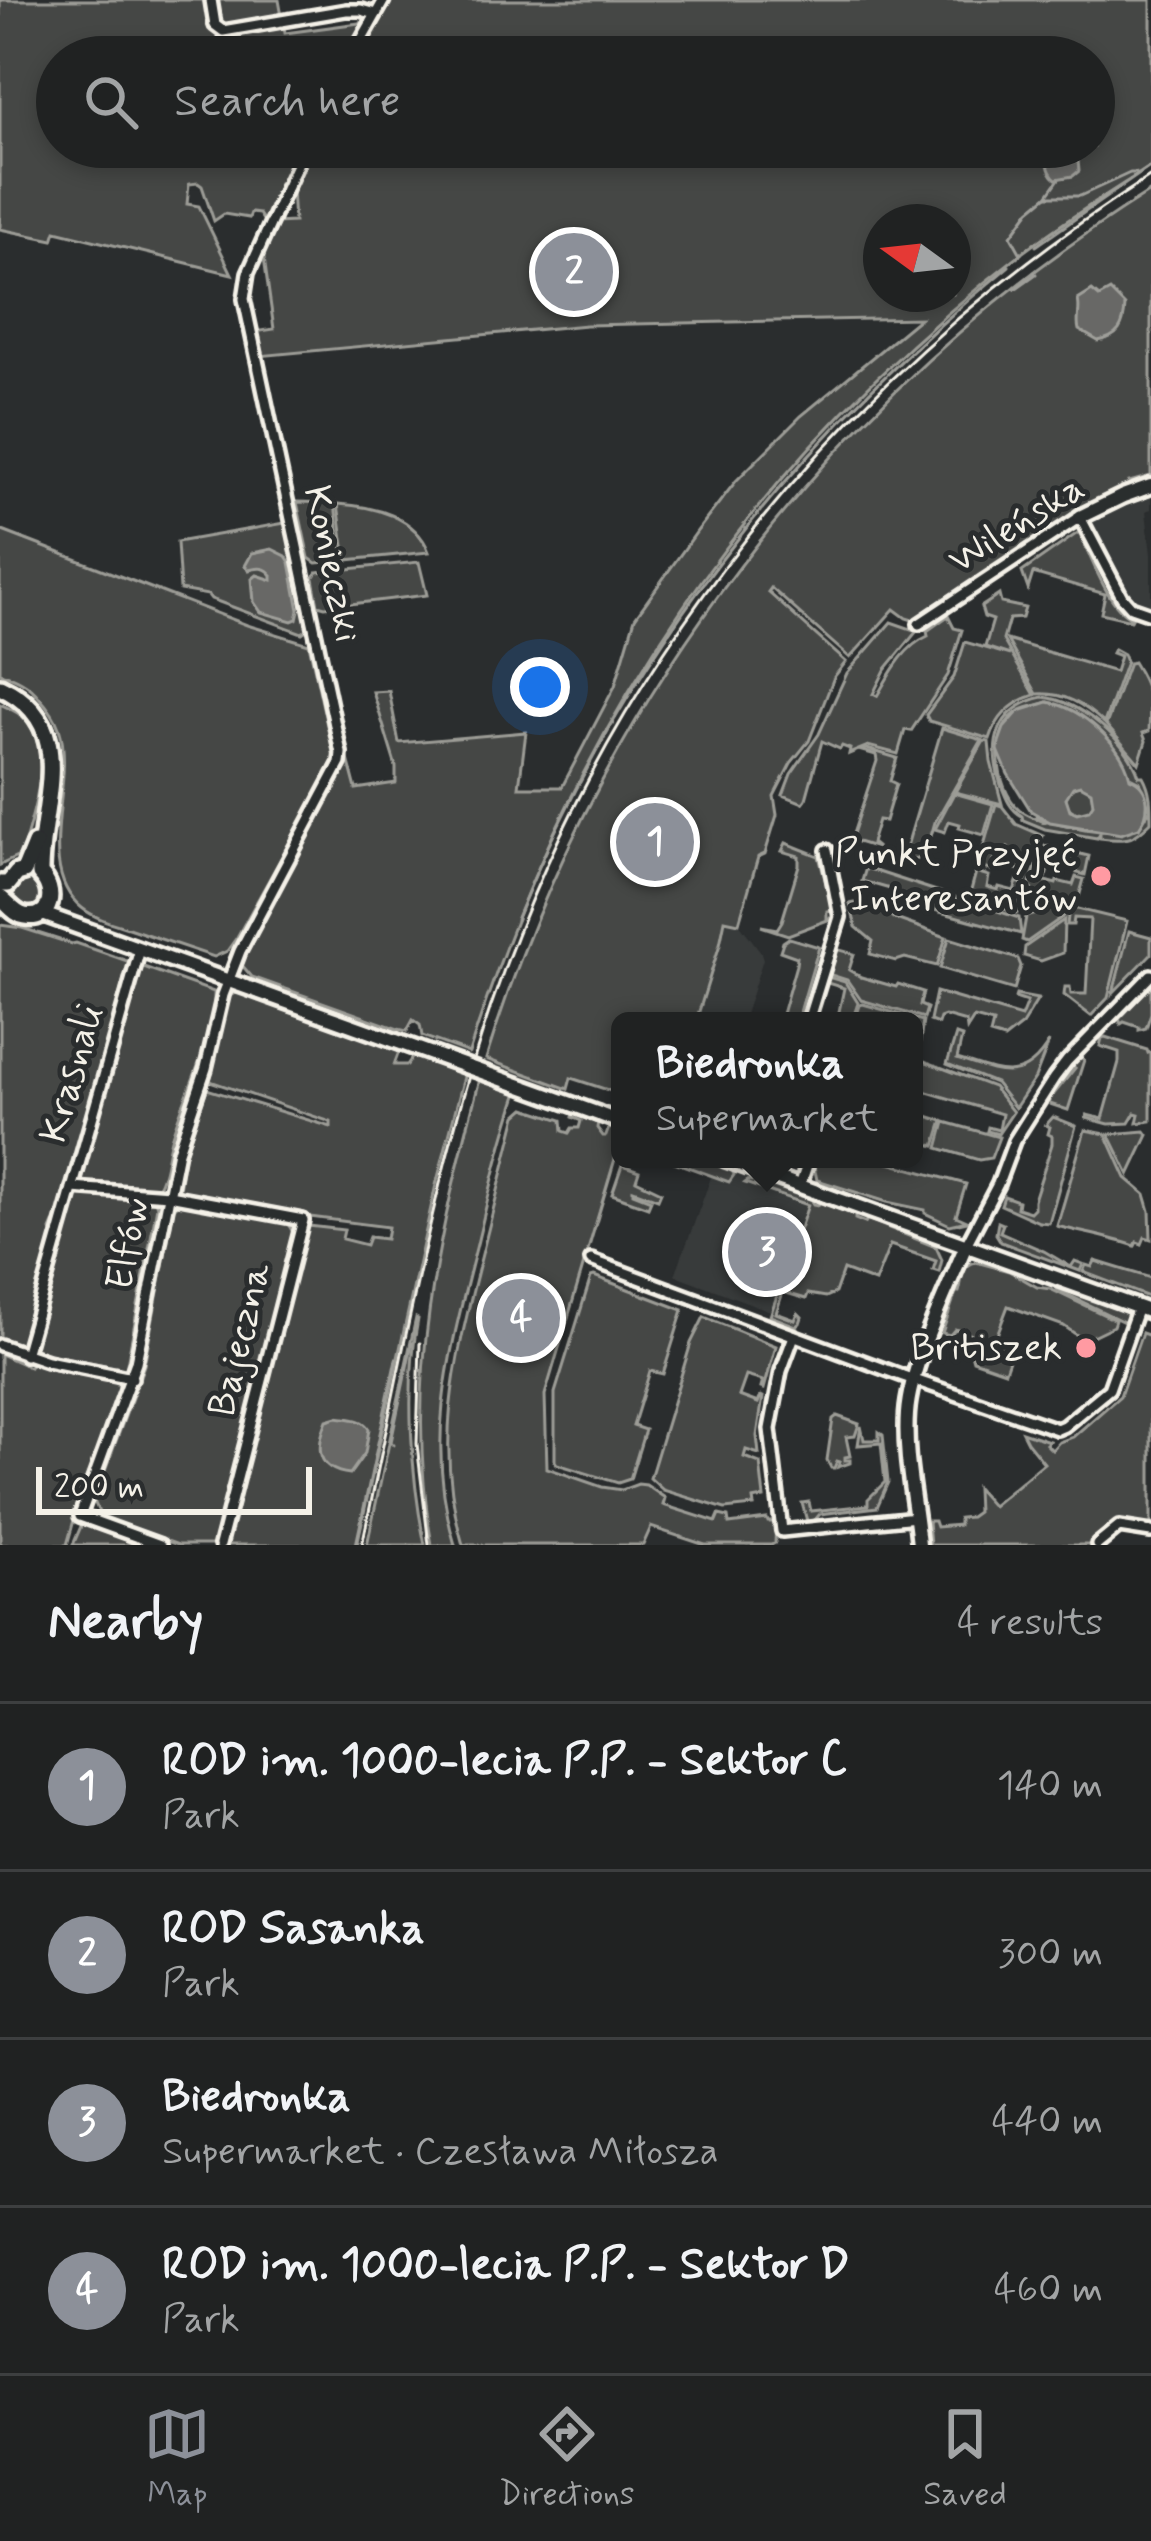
<!DOCTYPE html>
<meta charset="utf-8">
<style>
:root{--surface:#202222;--page:#2d2f2f;--text:#f1f3f6;--muted:#a2a4a5;--line:#3d3f40;--accent:#8c9099}
body{margin:0;font-family:Mynerve,sans-serif;background:var(--page);color:var(--text)}
.compass{position:absolute;left:863px;top:204px;width:108px;height:108px;border-radius:50%;background:var(--surface);box-shadow:0 6px 18px #0003;rotate:285deg}
.scale{position:absolute;left:36px;bottom:30px;width:276px;box-sizing:border-box;padding-left:12px;border:6px solid #f4f1e8;border-top:0;font-size:33px;line-height:42px;white-space:nowrap;color:#f4f1e8;-webkit-text-stroke:9px #2a2d2e;paint-order:stroke}
.you{position:absolute;left:540px;top:687px;width:42px;height:42px;margin:-30px;border:9px solid #fff;border-radius:50%;background:#1a73e8;box-shadow:0 0 0 18px #1a73e833}
.badge{display:grid;place-items:center;width:78px;height:78px;border-radius:50%;background:var(--accent);color:#fff;font-size:39px;font-weight:700}
.pin{position:absolute;translate:-50% -50%;border:6px solid #fff;box-shadow:0 3px 12px #0006}
.popup{position:absolute;left:611px;top:1012px;width:312px;height:156px;box-sizing:border-box;display:grid;place-content:center;border-radius:18px;background:var(--surface);filter:drop-shadow(0 3px 9px #0005);font-size:39px;white-space:nowrap;color:var(--muted)}
.popup b{font-size:45px;color:var(--text)}
.popup::after{content:'';position:absolute;left:50%;top:100%;margin-left:-24px;border:24px solid transparent;border-top-color:var(--surface)}
.list{margin:0;padding:0;list-style:none}
h2{display:flex;justify-content:space-between;align-items:center;height:156px;margin:0;padding:0 48px;font-size:51px}
h2 small{font-size:39px;font-weight:400;color:var(--muted)}
.list li{display:grid;grid-template-columns:78px 1fr auto;gap:36px;align-items:center;box-sizing:border-box;height:168px;padding:0 48px;border-top:3px solid var(--line)}
.list b{display:block;font-size:45px;white-space:nowrap}
.list p{margin:0;font-size:39px;white-space:nowrap;color:var(--muted)}
.list em{font-size:39px;font-style:normal;color:var(--muted)}
.icon{flex:none;width:66px;height:66px;fill:none;stroke:currentColor;stroke-width:2;stroke-linecap:round;stroke-linejoin:round}
.map{position:relative;flex:none;width:1151px;height:1545px;overflow:hidden}
.search{position:absolute;background:var(--surface);box-shadow:0 6px 18px #0003;left:36px;right:36px;top:36px;height:132px;display:flex;align-items:center;gap:30px;box-sizing:border-box;padding:0 42px;border-radius:66px;color:var(--muted);font-size:45px}
.sheet{height:828px;background:var(--surface)}
nav{display:flex;justify-content:space-around;align-items:center;box-sizing:border-box;height:168px;border-top:3px solid var(--line);background:var(--surface);font-size:33px;color:var(--muted)}
nav a{display:grid;justify-items:center;gap:6px}
nav .on{color:var(--accent)}
.map>svg:first-child{display:block}
.built{fill:#373a3a}
.green{fill:#444645;stroke:#9c9c96;stroke-width:3;fill-rule:evenodd}
.water{fill:#676866;stroke:#9f9f9a;stroke-width:3;fill-rule:evenodd}
.lines{fill:none;stroke-linecap:round;stroke-linejoin:round}
.stream{stroke:#9f9f9a;stroke-width:3}
.minor-casing{stroke:#f4f1e8;stroke-width:18}
.tertiary-casing{stroke:#f4f1e8;stroke-width:21}
.primary-casing{stroke:#f4f1e8;stroke-width:24}
.minor{stroke:#2a2d2e;stroke-width:9}
.tertiary{stroke:#2a2d2e;stroke-width:12}
.primary{stroke:#2a2d2e;stroke-width:15}
.rail{stroke:#f4f1e8;stroke-width:3}
.tertiary-bridge-casing{stroke:#f4f1e8;stroke-width:21;stroke-linecap:butt}
.tertiary-bridge{stroke:#2a2d2e;stroke-width:12}
.poi-dot{fill:#ff9aa2;stroke:#2a2d2e;stroke-width:4.5}
.labels{text-anchor:middle;dominant-baseline:central;stroke-width:10;stroke-linejoin:round;paint-order:stroke}
.street-label{font-size:39px;fill:#f4f1e8;stroke:#2a2d2e}
.poi-label{font-size:39px;fill:#f4f1e8;stroke:#2a2d2e;text-anchor:end}
</style>
<div class="map">
<svg width="1151" height="1545" viewBox="0 0 1151 1545">
<rect width="100%" height="100%" fill="#2a2d2e"/>
<filter id="ink" filterUnits="userSpaceOnUse"><feTurbulence type="fractalNoise" baseFrequency=".00833" numOctaves="2"/><feDisplacementMap in="SourceGraphic" scale="24" xChannelSelector="R" yChannelSelector="G"/><feConvolveMatrix kernelMatrix="1 2 1 2 8 2 1 2 1" color-interpolation-filters="sRGB"/></filter>
<g filter="url(#ink)">
<g class="built">
<polygon points="1151,494 1151,509 1146,511 1151,554 1151,606 1141,604 1131,596 1093,524 1099,515"/>
<polygon points="725,920 739,923 761,952 763,959 743,1021 694,1021"/>
<polygon points="717,1161 812,1196 773,1312 675,1275"/>
</g>
<g class="green">
<polygon points="0,0 279,0 285,33 367,22 345,57 57,57 57,147 301,147 265,223 259,214 251,213 249,218 224,214 214,221 202,186 198,183 189,184 187,204 199,206 232,274 56,231 53,240 0,229"/>
<path d="M389,0H1151V166C1108,194 1064,221 1023,252C750,462 572,725 469,1053L422,1036L420,1025L413,1020L407,1031L398,1029L252,977L241,964L344,769L346,751L356,789L396,783V767L373,692L389,691L399,743L526,732L519,787H562L615,686L635,618L698,530L736,481L801,416L920,318L586,325L259,356L254,332L274,329L263,251L275,223L294,222L292,189L310,147H1094V57H358ZM881,222H953V294H881Z"/>
<path d="M1151,191V476L1129,482L1130,486L1077,513L916,621L906,618L894,609L850,658L771,588L768,592L846,662L834,677L809,741L791,763L774,796L777,815L765,854L758,857L739,923L725,920L720,944L696,1021H620V1094L571,1078L568,1089L486,1059C597,701 833,390 1151,191Z"/>
<polygon points="297,502 335,503 342,561 316,563 309,558"/>
<path d="M338,504C373,506 416,516 429,552L346,560Z"/>
<polygon points="285,523 308,629 302,633 211,599 208,595 180,590 177,542"/>
<path d="M0,530L247,625L309,644L334,757L330,770L237,937L227,951L214,957C188,948 161,939 134,930C117,924 97,920 82,908C32,868 77,781 59,728C55,716 48,707 39,697C29,684 16,678 0,673Z"/>
<path d="M1079,532C1091,556 1107,607 1132,618L1131,620L1101,613L1105,594L1033,573L1028,589L1022,572Z"/>
<polygon points="419,562 427,595 325,607 318,605 313,578 317,572"/>
<path d="M999,595L1001,603L1025,608L1022,618L1009,619L1003,640L1035,695C1012,702 997,716 990,739L929,721L926,715L954,677L965,642L1010,655L985,647L993,620L984,617L981,607Z"/>
<path d="M948,616L954,628L962,630L948,675L911,731L905,730L898,754L868,746L849,754L850,749L842,746L840,749L822,741L806,799L803,803L783,795L791,774L819,734L847,673L891,622L917,631L885,670L873,694L877,696C890,674 903,647 928,636L927,631Z"/>
<path d="M1007,640L1115,672L1120,656L1112,653L1114,649L1123,654L1126,662L1104,723C1084,705 1065,692 1037,694Z"/>
<path d="M1133,662C1150,689 1151,698 1149,731L1143,733L1146,741L1139,763L1106,725L1129,663Z"/>
<path d="M1043,697C1079,700 1129,742 1139,776H1143C1151,790 1151,805 1151,822C1135,838 1130,842 1100,838V833L1097,838L1045,829L1023,820L1022,816C1010,809 1006,798 1001,785C987,742 998,707 1043,697ZM1048,702C1074,707 1126,749 1128,776L1140,782L1150,810L1139,828C1110,837 1062,827 1035,815L1047,821L1044,822C1037,819 1024,814 1019,809C995,789 988,726 1021,710C1029,706 1040,705 1048,702Z"/>
<path d="M0,704C9,708 19,712 25,719C56,754 32,816 21,855L0,865Z"/>
<polygon points="942,728 982,740 935,822 925,857 902,863"/>
<polygon points="984,741 989,742 991,762 1002,804 955,792"/>
<polygon points="867,749 897,758 890,781 896,784 885,821 878,820 871,843 877,848 851,840 877,761 876,755 862,751"/>
<circle cx="1080" cy="799" r="14"/>
<polygon points="954,793 993,804 984,835 959,828 960,824 949,821 945,832 935,829"/>
<polygon points="996,804 1002,806 1016,824 1043,836 1033,858 1009,853 1008,846 1006,852 984,845"/>
<polygon points="786,843 819,856 833,910 827,911 827,918 833,918 788,935 761,926 777,929 782,921 799,865 799,856 782,851"/>
<polygon points="1043,845 1089,856 1085,875 1077,873 1079,864 1064,859 1064,856 1052,853 1049,865 1037,862"/>
<polygon points="983,848 1029,862 1026,880 1018,879 1020,870 1005,866 1005,862 994,860 991,870 978,867"/>
<path d="M1036,866L1048,869L1045,881L1056,884L1057,881L1073,885L1076,877L1084,879L1078,901C1055,899 1046,912 1029,886Z"/>
<polygon points="866,868 1019,918 1021,934 940,912 933,909 933,905 897,895 897,891 862,881"/>
<polygon points="976,872 989,876 987,887 998,890 999,887 1014,891 1017,882 1023,884 1017,913 969,898"/>
<circle cx="28" cy="893" r="16"/>
<polygon points="855,903 887,912 893,918 946,937 937,966 905,958 896,961 870,954 873,941 856,927 850,904"/>
<polygon points="1064,906 1064,916 1027,942 1022,940 1026,917"/>
<polygon points="1069,907 1127,921 1108,998 1091,1016 1064,995 1065,987 1070,987 1071,994 1086,994 1090,919 1074,918 1073,925 1067,925"/>
<polygon points="1064,920 1063,953 1041,961 1024,956 1025,947"/>
<polygon points="0,925 22,928 72,944 76,943 133,963 132,968 127,967 60,1220 54,1223 51,1230 55,1238 25,1343 16,1345 0,1339"/>
<polygon points="1129,931 1151,937 1151,954 1113,993"/>
<polygon points="789,938 819,947 798,1019 802,1021 780,1021 796,965 797,957 780,951 783,942"/>
<polygon points="949,938 1018,959 1021,966 1014,990 940,968"/>
<polygon points="836,949 854,954 849,970 861,977 896,987 898,984 923,992 920,1005 927,1008 924,1018 861,1000 847,980 828,974"/>
<path d="M138,965L214,992C216,1033 185,1095 172,1136C166,1154 167,1174 156,1190L78,1184Z"/>
<polygon points="828,977 845,982 858,1003 852,1021 837,1021 844,988 824,982"/>
<polygon points="1151,986 1151,1013 1146,1028 1139,1030 1139,1027 1124,1022 1121,1024 1119,1019"/>
<polygon points="240,992 400,1049 394,1065 407,1065 414,1055 465,1073 435,1189 357,1545 223,1545 308,1226 344,1230 342,1239 366,1245 369,1237 386,1239 388,1227 310,1217 184,1193 179,1189 184,1156 207,1089 331,1127 331,1122 210,1081 230,995"/>
<polygon points="936,992 1021,1017 1027,1002 1015,998 1016,995 1038,999 1022,1025 1004,1039 990,1035 993,1023 974,1018 967,1029 966,1022 945,1016 940,1018 938,1024 930,1021"/>
<polygon points="863,1004 923,1021 918,1056 914,1055 914,1021 855,1021 860,1005"/>
<path d="M956,1035L962,1037L957,1059C998,1072 1023,1086 1049,1042L1035,1078L1015,1108L995,1083L947,1064Z"/>
<polygon points="1105,1037 1147,1050 1148,1053 1151,1052 1151,1121 1137,1123 1139,1114 1135,1113 1129,1123 1109,1124 1086,1118 1087,1115 1103,1119 1119,1062 1119,1052 1100,1046 1102,1038"/>
<polygon points="1079,1055 1084,1060 1068,1110 1050,1104 1047,1097 1050,1093 1054,1094 1075,1068 1071,1065"/>
<polygon points="924,1061 993,1087 1013,1112 998,1134 987,1131 988,1127 999,1130 1002,1114 917,1089 914,1079 919,1079"/>
<path d="M480,1079L518,1092C501,1142 489,1194 477,1244C451,1348 423,1439 455,1545H432C403,1381 438,1237 480,1079Z"/>
<path d="M525,1108L562,1120L563,1131L569,1133L572,1128H579L581,1121L572,1117L573,1112L598,1121L597,1128L603,1136H606L610,1125L620,1128V1142L545,1395L547,1468L602,1487L622,1490L638,1484L646,1485L665,1498L663,1505L716,1522L719,1515L728,1517L729,1524L767,1519L768,1522H776L775,1543L771,1545H705L651,1527L643,1545H463C434,1446 454,1366 478,1270C491,1218 504,1167 517,1115Z"/>
<polygon points="914,1112 943,1121 935,1146 914,1140"/>
<polygon points="1053,1117 1076,1126 1049,1223 1039,1222 1001,1205 1004,1196 1018,1201 1017,1208 1030,1212 1034,1208 1034,1200 1052,1144 1052,1136 1048,1134 1050,1127 1046,1125"/>
<polygon points="945,1122 999,1137 991,1158 979,1160 938,1148"/>
<path d="M1085,1130L1106,1134L1126,1178L1145,1194L1150,1211L1151,1239L1145,1237L1142,1244L1137,1242L1135,1246C1109,1237 1083,1233 1057,1226Z"/>
<polygon points="1145,1131 1148,1135 1129,1175 1109,1134"/>
<polygon points="666,1159 707,1159 731,1167 734,1175 729,1182"/>
<polygon points="816,1159 874,1159 966,1184 956,1216 967,1221 950,1225 925,1213 925,1210 887,1202 817,1180 814,1166"/>
<polygon points="622,1165 639,1171 636,1180 661,1192 658,1199 633,1190 633,1193 651,1200 648,1207 612,1194"/>
<polygon points="758,1177 812,1197 813,1204 818,1205 820,1202 855,1215 855,1219 865,1223 867,1219 936,1247 942,1260 939,1272 933,1270 936,1261 890,1245 875,1282 843,1270 835,1293 826,1297 808,1294 806,1299 783,1292 776,1313 795,1320 798,1313 802,1317 800,1323 796,1326 770,1316 808,1205 745,1183 749,1180 756,1182"/>
<polygon points="76,1193 154,1198 157,1206 126,1369 32,1351"/>
<polygon points="179,1203 288,1224 294,1234 214,1545 178,1545 101,1517 94,1501 144,1365 174,1208"/>
<polygon points="998,1222 1003,1224 1000,1232 1044,1251 1071,1267 1075,1261 1083,1264 1080,1271 1001,1242 996,1234"/>
<polygon points="1095,1261 1151,1278 1151,1298 1083,1272 1086,1265 1092,1267"/>
<path d="M976,1262L1009,1271L1037,1287L1050,1289L1115,1320L1113,1326L1084,1340L1064,1326L1008,1306L995,1340H987L955,1329L950,1335L942,1333L956,1292H959C963,1281 959,1266 976,1262Z"/>
<polygon points="594,1276 683,1310 663,1374 650,1371 633,1426 645,1430 630,1479 618,1483 557,1464 555,1461 555,1393 591,1277"/>
<polygon points="1056,1289 1080,1292 1126,1308 1129,1314 1128,1324"/>
<polygon points="704,1317 776,1346 764,1389 761,1388 763,1381 746,1376 739,1396 758,1403 761,1396 763,1397 757,1436 759,1454 746,1450 744,1457 760,1463 764,1498 753,1500 754,1506 725,1509 663,1490 650,1478 691,1343"/>
<path d="M416,1318L418,1319C405,1385 411,1478 425,1545H367Z"/>
<polygon points="1142,1333 1151,1336 1151,1537 1120,1532 1105,1545 930,1545 928,1521 934,1521 936,1527 959,1525 959,1518 970,1517 977,1512 976,1488 992,1506 1044,1463 1027,1442 1022,1432 1049,1441 1046,1444 1052,1450 1059,1442 1073,1437 1120,1396"/>
<polygon points="980,1340 998,1341 1019,1349 1017,1355 1011,1354 1005,1371 973,1360 971,1353 973,1346 978,1347"/>
<polygon points="0,1354 29,1367 31,1363 115,1381 120,1388 74,1511 76,1513 67,1545 0,1545"/>
<polygon points="837,1416 859,1424 855,1436 846,1437 850,1456 845,1457 845,1460 850,1460 850,1463 838,1467 840,1462 837,1461 834,1468 831,1468 827,1460 833,1419"/>
<polygon points="861,1426 864,1440 879,1440 879,1432 883,1435 888,1482 877,1507 820,1514 814,1521 807,1521 802,1503 809,1502 811,1511 868,1505 868,1499 885,1482 881,1443 858,1445"/>
<polygon points="82,1524 91,1524 147,1545 73,1545"/>
</g>
<g class="water">
<path d="M1051,147H1079L1077,150L1079,171L1073,176L1056,179C1046,170 1047,160 1051,147Z"/>
<path d="M1092,291L1099,297L1110,291L1125,306C1124,327 1119,337 1098,341L1079,330C1076,320 1081,310 1078,300Z"/>
<path d="M272,549L286,556L290,562L299,610L297,619L292,621L261,612L254,602L252,579L257,575L272,580V575C266,567 259,567 249,570L245,566L252,553Z"/>
<path d="M1048,702C1082,708 1123,745 1130,778C1151,786 1151,811 1139,828L1121,834L1050,822L1031,811L1008,774L998,750L999,742L1004,728L1019,711ZM1080,785L1091,791L1093,804L1089,810L1077,813L1070,810L1066,798L1073,787Z"/>
<path d="M337,1417C348,1419 363,1418 369,1429L365,1453L350,1474C315,1470 316,1447 327,1420Z"/>
</g>
<g class="lines">
<g class="stream">
<polyline points="1059,179 1047,196 1080,196 1130,173 1136,173"/>
<polyline points="1036,246 1151,166"/>
<polyline points="1021,254 1011,236 1030,210 1047,196"/>
<polyline points="1015,289 1036,274 1034,272"/>
<path d="M516,920C624,655 788,447 1009,266"/>
<polyline points="394,1445 391,1442 412,1343"/>
<polyline points="356,1545 396,1359"/>
</g>
<g class="minor-casing">
<g id="minor">
<polyline points="211,0 215,25 223,31 346,10 361,10 376,14"/>
<polyline points="352,57 384,0"/>
<polyline points="919,624 1080,517 1122,597 1131,607 1151,614"/>
<polyline points="808,1021 840,917 827,850"/>
<polyline points="800,1186 809,1159"/>
<polyline points="72,1188 169,1195 303,1220 220,1545"/>
<polyline points="966,1245 998,1184 1014,1141 1054,1078 1067,1061 1151,975"/>
<polyline points="591,1260 903,1376 1057,1429 1064,1426 1109,1389 1138,1307"/>
<polyline points="794,1336 781,1371 770,1429 782,1531 916,1517"/>
<polyline points="0,1345 47,1361 132,1378"/>
<polyline points="25,1355 140,949"/>
<polyline points="160,1545 80,1516 136,1362 178,1151 206,1068 223,995 240,951 340,763 341,753 244,299 248,273 305,147"/>
<polyline points="1097,1545 1119,1527 1151,1532"/>
</g>
</g>
<g class="tertiary-casing">
<g id="tertiary">
<polyline points="1080,517 1123,496 1151,486"/>
<polyline points="40,913 418,1049"/>
<polyline points="599,1114 620,1122"/>
<polyline points="725,1159 1151,1312"/>
<path d="M919,1545C915,1502 904,1457 907,1414C910,1366 947,1291 966,1245"/>
</g>
</g>
<g class="primary-casing">
<g id="primary">
<path d="M0,687C82,725 39,805 40,874C57,890 52,921 25,916C14,914 8,903 0,898"/>
<polyline points="0,884 8,884 17,873 24,871 35,844"/>
</g>
</g>
<use href="#minor" class="minor"/>
<use href="#tertiary" class="tertiary"/>
<use href="#primary" class="primary"/>
<g class="rail">
<polyline points="420,1343 417,1444 429,1545"/>
<path d="M362,1545C401,1365 432,1181 491,1006C608,661 844,370 1151,176"/>
</g>
<g class="tertiary-bridge-casing">
<polyline id="tertiary-bridge" points="418,1049 599,1114"/>
</g>
<use href="#tertiary-bridge" class="tertiary-bridge"/>
</g>
</g>
<g class="poi-dot">
<circle cx="1101" cy="876" r="12"/>
<circle cx="1086" cy="1348" r="12"/>
</g>
<g class="labels">
<g class="street-label">
<text transform="translate(1017 525) rotate(-32)">Wileńska</text>
<text transform="translate(331 564) rotate(78)">Konieczki</text>
<text transform="translate(73 1074) rotate(-74)">Krasnali</text>
<text transform="translate(129 1244) rotate(-79)">Elfów</text>
<text transform="translate(241 1340) rotate(-76)">Bajeczna</text>
</g>
<g class="poi-label">
<text x="1077" y="854">Punkt Przyjęć<tspan x="1077" dy="45">Interesantów</tspan></text>
<text x="1062" y="1348">Britiszek</text>
</g>
</g>
</svg>
<svg class="compass" viewBox="-18 -18 36 36"><path d="M0-13l5 13h-10z" fill="#e53935"/><path d="M0 13l5-13h-10z" fill="#a2a4a5"/></svg>
<div class="scale">200 m</div>
<div class="you"></div>
<div class="pin badge" style="left:655px;top:842px">1</div>
<div class="pin badge" style="left:574px;top:272px">2</div>
<div class="pin badge" style="left:767px;top:1252px">3</div>
<div class="popup"><b>Biedronka</b>Supermarket</div>
<div class="pin badge" style="left:521px;top:1318px">4</div>
<div class="search"><svg class="icon" aria-label="search" viewBox="0 0 24 24"><circle cx="10" cy="10" r="6"/><path d="M15 15l6 6"/></svg>Search here</div>
</div>
<section class="sheet">
<h2>Nearby<small>4 results</small></h2>
<ul class="list">
<li><span class="badge">1</span><div><b>ROD im. 1000-lecia P.P. - Sektor C</b><p>Park</p></div><em>140 m</em></li>
<li><span class="badge">2</span><div><b>ROD Sasanka</b><p>Park</p></div><em>300 m</em></li>
<li><span class="badge">3</span><div><b>Biedronka</b><p>Supermarket · Czesława Miłosza</p></div><em>440 m</em></li>
<li><span class="badge">4</span><div><b>ROD im. 1000-lecia P.P. - Sektor D</b><p>Park</p></div><em>460 m</em></li>
</ul>
</section>
<nav>
<a class="on"><svg class="icon" aria-label="map" viewBox="0 0 24 24"><path d="M3 6l6-2 6 2 6-2v14l-6 2-6-2-6 2zM9 4v14M15 6v14"/></svg>Map</a>
<a><svg class="icon" aria-label="directions" viewBox="0 0 24 24"><path d="M12 3l9 9-9 9-9-9zM9 14v-3h6M13 9l2 2-2 2"/></svg>Directions</a>
<a><svg class="icon" aria-label="saved" viewBox="0 0 24 24"><path d="M7 4h10v16l-5-4-5 4z"/></svg>Saved</a>
</nav>
